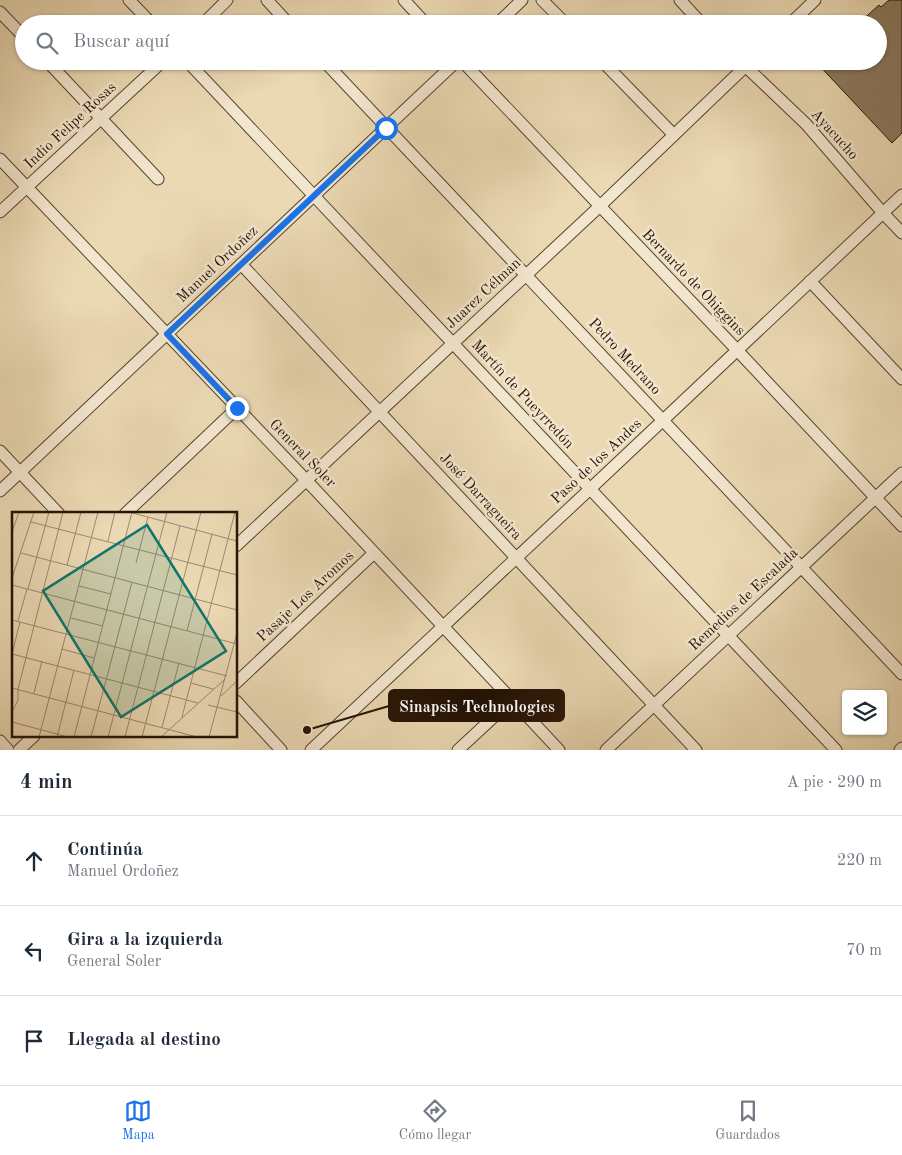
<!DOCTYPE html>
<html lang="es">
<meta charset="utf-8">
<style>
:root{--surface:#fff;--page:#f6f6f7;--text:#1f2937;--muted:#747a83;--line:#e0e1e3;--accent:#1a73e8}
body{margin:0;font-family:"Old Standard TT",serif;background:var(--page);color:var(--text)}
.controls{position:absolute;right:15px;bottom:15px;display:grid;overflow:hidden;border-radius:5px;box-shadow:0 1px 4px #0004}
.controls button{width:45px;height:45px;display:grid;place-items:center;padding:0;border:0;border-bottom:1px solid var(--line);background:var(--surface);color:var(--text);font:25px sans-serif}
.stop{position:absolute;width:15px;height:15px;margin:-11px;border:4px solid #1a73e8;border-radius:50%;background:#fff}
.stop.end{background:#1a73e8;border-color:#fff;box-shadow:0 1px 5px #0008}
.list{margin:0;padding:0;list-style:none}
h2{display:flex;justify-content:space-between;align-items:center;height:65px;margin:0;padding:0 20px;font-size:21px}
h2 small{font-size:16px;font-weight:400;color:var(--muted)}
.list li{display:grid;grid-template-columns:32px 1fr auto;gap:15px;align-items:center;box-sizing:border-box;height:90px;padding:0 20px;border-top:1px solid var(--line)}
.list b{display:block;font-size:19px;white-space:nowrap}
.list p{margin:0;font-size:16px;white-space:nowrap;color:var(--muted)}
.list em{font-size:16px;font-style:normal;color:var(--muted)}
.icon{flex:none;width:28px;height:28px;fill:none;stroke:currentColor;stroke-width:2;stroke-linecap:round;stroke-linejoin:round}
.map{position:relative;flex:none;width:902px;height:750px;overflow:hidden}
.search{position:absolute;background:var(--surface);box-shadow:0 1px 4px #0004;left:15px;right:15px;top:15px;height:55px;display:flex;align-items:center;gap:12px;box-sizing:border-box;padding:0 18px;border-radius:28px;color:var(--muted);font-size:19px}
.sheet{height:335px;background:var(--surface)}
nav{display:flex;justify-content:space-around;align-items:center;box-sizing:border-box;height:70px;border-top:1px solid var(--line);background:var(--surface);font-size:14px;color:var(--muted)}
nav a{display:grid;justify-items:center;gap:2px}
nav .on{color:var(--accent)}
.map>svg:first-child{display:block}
.building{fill:#8c7a60;stroke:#251305}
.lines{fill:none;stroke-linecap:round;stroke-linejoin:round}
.minor-casing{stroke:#564431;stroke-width:13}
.minor{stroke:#f2e6ce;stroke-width:11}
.route{stroke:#1a73e8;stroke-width:6}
.labels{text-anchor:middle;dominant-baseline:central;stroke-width:5;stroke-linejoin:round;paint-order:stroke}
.street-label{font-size:15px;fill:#251305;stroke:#f2e6ce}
.inset-road{fill:none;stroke:#9c8a6e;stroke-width:1}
.view{fill:#0f766e;fill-opacity:0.15;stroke:#0f766e;stroke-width:2.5}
.inset-edge{fill:none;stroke:#251305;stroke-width:2.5}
.leader{fill:none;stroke:#251305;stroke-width:2}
.callout-dot{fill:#251305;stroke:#f2e6ce;stroke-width:2}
.callout{fill:#251305;stroke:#251305;stroke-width:2}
.callout-label{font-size:16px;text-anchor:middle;font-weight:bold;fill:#fff}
</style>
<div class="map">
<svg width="902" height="750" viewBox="0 0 902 750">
<rect width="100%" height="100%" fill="#ebd9b4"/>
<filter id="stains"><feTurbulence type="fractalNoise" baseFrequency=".004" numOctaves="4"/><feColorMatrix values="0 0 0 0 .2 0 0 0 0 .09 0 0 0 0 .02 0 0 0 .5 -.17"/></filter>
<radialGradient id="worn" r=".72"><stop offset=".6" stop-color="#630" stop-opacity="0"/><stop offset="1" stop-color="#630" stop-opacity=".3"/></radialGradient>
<polygon class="building" points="889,0 902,0 902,133 892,143 815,61 878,61 878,24 858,24 879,5 881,7"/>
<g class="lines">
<g class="minor-casing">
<g id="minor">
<polyline points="129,0 152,24"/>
<polyline points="267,0 289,24"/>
<polyline points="404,0 426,24"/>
<polyline points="542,0 566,24"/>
<polyline points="680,0 702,24"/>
<polyline points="0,12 24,37"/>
<polyline points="203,24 227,0"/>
<polyline points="497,24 522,0"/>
<polyline points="790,24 815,0"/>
<polyline points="47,61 158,179"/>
<polyline points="187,61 836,750"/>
<polyline points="324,61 902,674"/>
<polyline points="462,61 737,350 902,526"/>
<polyline points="602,61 674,135"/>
<polyline points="740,61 806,124 883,213 902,233"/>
<polyline points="0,159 307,481 559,750"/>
<polyline points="0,212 163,61"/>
<polyline points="241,264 696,750"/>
<polyline points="810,281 902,379"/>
<polyline points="0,451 59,514"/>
<polyline points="0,491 457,61"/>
<polyline points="125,514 237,408"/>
<polyline points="236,546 600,206 751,61"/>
<polyline points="236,683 374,553"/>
<polyline points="236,701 281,750"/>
<polyline points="0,741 8,750"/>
<polyline points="19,750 34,736"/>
<polyline points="311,750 590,489 902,195"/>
<polyline points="458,750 512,700"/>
<polyline points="606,750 902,473"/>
<polyline points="900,750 902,748"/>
</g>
</g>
<use href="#minor" class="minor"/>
</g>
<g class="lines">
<polyline class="route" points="237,408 167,334 386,128"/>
</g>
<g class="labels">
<g class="street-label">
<text transform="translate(71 126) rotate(-43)">Indio Felipe Rosas</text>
<text transform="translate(834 135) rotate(48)">Ayacucho</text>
<text transform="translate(218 265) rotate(-43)">Manuel Ordoñez</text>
<text transform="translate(693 283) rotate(46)">Bernardo de Ohiggins</text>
<text transform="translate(484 294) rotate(-43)">Juarez Célman</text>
<text transform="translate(624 357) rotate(47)">Pedro Medrano</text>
<text transform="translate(522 395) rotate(47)">Martín de Pueyrredón</text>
<text transform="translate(302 454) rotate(46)">General Soler</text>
<text transform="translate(597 462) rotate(-43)">Paso de los Andes</text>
<text transform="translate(480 497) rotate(47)">José Darragueira</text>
<text transform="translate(306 597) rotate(-43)">Pasaje Los Aromos</text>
<text transform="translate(744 600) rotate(-43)">Remedios de Escalada</text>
</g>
</g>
<g transform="translate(12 512)">
<rect width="225" height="225" fill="#ebd9b4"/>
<path class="inset-road" d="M117,0L225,29M19,10L225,63M0,20L7,0M96,29L103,0M9,41L225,98M124,51L136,5M55,53L69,0M0,66L22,0M0,73L225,132M67,74L99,82M16,77L37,0M59,106L91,114M0,108L215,164M6,109L15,77M175,119L200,22M50,137L82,146M0,142L186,191M0,142L8,110M179,171L201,177M0,176L185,225M22,181L30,149M209,184L225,169M196,193L225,200M0,200L6,188V177L51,0M170,205L223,0M0,210L56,225M150,215L167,151M27,225L86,0M45,225L62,158M62,225L120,0M79,225L120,70M96,225L155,0M113,225L168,14M130,225L189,0M149,225L212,168M197,225L225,121"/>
<path class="view" d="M135,13L214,139L109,205L31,79Z"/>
<rect width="225" height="225" class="inset-edge"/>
</g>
<path class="leader" d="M307 730L389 706"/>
<circle class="callout-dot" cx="307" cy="730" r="5"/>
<rect class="callout" x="389" y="690" width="175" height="31" rx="5"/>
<g class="callout-label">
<text x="477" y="712">Sinapsis Technologies</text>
</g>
<rect width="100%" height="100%" filter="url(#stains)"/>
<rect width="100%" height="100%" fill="url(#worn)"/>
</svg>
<div class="controls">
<button><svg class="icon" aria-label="layers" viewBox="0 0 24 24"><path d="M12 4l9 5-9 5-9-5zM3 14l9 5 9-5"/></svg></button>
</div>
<div class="stop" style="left:386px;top:128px"></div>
<div class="stop end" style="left:237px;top:408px"></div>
<div class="search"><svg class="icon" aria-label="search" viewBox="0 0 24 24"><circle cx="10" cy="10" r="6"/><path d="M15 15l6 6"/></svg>Buscar aquí</div>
</div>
<section class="sheet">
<h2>4 min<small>A pie · 290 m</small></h2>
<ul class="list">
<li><svg class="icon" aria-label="ahead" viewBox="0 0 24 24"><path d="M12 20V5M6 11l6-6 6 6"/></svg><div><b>Continúa</b><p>Manuel Ordoñez</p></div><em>220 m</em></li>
<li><svg class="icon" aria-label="left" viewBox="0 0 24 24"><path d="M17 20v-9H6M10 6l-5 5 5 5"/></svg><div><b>Gira a la izquierda</b><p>General Soler</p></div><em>70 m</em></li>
<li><svg class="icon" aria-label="arrive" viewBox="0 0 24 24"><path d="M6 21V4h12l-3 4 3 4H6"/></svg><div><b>Llegada al destino</b></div></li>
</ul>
</section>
<nav>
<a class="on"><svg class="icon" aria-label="map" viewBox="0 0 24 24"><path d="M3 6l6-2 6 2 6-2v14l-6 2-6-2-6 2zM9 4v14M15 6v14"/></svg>Mapa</a>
<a><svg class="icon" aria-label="directions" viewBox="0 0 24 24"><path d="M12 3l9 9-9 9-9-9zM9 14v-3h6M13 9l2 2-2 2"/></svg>Cómo llegar</a>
<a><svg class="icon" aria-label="saved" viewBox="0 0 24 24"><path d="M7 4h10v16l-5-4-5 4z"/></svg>Guardados</a>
</nav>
